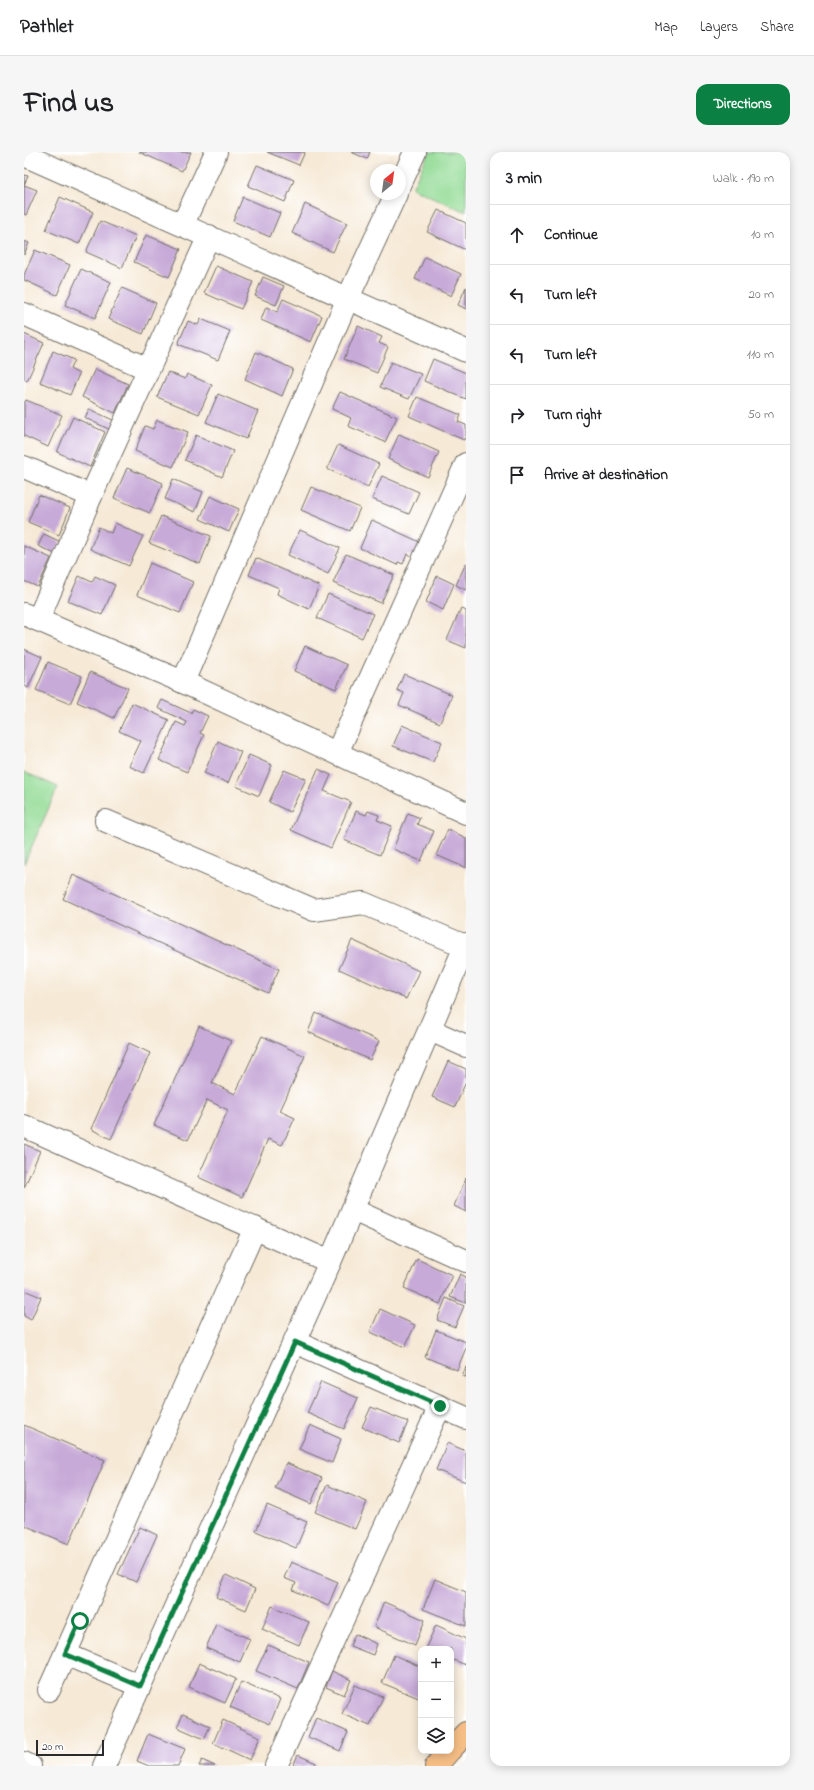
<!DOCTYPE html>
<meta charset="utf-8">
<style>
:root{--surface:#fff;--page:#f6f6f6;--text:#202124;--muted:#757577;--line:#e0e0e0;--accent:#0b8043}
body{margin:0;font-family:"Indie Flower",sans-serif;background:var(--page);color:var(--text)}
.controls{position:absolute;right:12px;bottom:12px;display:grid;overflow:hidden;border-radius:8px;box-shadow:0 2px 10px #0003}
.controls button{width:36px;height:36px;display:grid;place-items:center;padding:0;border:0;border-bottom:1px solid var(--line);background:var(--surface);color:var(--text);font:20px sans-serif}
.compass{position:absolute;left:346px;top:12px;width:36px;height:36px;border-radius:50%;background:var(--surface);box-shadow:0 2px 10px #0003;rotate:29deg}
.scale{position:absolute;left:12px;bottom:10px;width:68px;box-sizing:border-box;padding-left:4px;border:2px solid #2b2b2b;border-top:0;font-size:11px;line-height:14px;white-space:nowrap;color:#2b2b2b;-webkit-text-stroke:3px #fff;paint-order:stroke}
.stop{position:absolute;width:12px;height:12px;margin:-9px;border:3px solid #0b8043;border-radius:50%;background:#fff}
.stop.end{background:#0b8043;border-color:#fff;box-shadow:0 1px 4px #0008}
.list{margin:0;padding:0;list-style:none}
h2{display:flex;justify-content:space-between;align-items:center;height:52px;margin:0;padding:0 16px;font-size:17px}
h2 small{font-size:13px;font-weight:400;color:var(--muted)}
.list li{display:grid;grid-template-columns:26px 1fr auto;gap:12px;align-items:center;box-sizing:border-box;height:60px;padding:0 16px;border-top:1px solid var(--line)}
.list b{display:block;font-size:15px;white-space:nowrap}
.list em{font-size:13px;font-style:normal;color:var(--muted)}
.icon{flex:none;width:22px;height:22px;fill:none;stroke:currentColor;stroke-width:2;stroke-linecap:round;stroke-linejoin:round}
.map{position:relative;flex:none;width:442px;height:1614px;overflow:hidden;border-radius:12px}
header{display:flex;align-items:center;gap:24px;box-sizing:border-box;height:56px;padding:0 20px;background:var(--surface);border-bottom:1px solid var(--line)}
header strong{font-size:19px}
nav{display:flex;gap:22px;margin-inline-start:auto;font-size:14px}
.intro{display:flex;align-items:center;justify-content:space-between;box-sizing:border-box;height:96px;padding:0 24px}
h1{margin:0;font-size:28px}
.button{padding:10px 18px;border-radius:12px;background:var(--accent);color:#fff;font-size:14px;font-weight:700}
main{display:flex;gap:24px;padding:0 24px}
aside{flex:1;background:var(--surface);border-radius:12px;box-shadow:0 2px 10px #0003}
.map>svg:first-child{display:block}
.green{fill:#93db95;stroke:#5f8360}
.building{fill:#c7aad8}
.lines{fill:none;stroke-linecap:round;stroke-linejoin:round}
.minor-casing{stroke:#726e66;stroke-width:24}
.major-casing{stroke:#726e66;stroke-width:24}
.minor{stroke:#fff;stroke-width:22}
.major{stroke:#f6be86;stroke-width:22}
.route{stroke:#0b8043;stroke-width:5}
</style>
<header>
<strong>Pathlet</strong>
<nav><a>Map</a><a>Layers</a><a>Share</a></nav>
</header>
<div class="intro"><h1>Find us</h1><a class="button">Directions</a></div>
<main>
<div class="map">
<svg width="442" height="1614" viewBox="0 0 442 1614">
<rect width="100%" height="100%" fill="#fff"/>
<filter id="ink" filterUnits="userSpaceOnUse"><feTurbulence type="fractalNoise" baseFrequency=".025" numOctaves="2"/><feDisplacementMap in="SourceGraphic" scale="8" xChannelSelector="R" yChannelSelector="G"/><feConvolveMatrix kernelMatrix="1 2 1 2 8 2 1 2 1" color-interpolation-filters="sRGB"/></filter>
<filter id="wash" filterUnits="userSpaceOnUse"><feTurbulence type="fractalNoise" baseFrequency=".012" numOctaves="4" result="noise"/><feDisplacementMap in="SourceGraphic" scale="16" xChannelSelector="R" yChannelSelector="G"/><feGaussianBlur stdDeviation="0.9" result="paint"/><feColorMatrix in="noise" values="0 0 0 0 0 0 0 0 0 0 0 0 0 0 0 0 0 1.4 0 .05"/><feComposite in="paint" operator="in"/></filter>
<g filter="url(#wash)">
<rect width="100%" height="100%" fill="#f6e9d5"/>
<g class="green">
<polygon points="405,0 442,0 442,60 388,36"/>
<polygon points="0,620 34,635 0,712"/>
</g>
<g id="blocks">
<g class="building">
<polygon points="115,0 167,0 158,19"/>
<polygon points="243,0 281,0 275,13"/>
<polygon points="327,0 346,0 343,7"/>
<polygon points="233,13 270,28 261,50 224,34"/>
<polygon points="0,23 4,24 0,33 13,38 2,63 0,62"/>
<polygon points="36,45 69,60 55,92 22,78"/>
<polygon points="219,45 256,61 246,85 209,69"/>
<polygon points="281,52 323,71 309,100 268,81"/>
<polygon points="414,58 442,71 442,98 403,80"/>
<polygon points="76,69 112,84 98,116 62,100"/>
<polygon points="122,83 157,97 145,125 110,110"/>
<polygon points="0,89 5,91 0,103"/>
<polygon points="11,98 46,113 33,143 0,128 0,123"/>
<polygon points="401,105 437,122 427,144 391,127"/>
<polygon points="192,114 229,130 217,157 180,141"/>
<polygon points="57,117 87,130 71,166 41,153"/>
<polygon points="239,125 260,134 252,153 231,144"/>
<polygon points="442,135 442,157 434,153"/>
<polygon points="98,136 132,151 119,182 84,167"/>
<polygon points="259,147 298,164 287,190 237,168 242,155 253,160"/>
<polygon points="177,167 206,179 194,208 154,192 164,169 174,173"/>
<polygon points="334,174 358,185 355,191 364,195 353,221 320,207"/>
<polygon points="0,182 20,191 3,229 0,227"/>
<polygon points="29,199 50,208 46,217 55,222 46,243 16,230"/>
<polygon points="232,200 269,217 258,244 221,227"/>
<polygon points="409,207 442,221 442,247 400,229"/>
<polygon points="367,210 397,222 385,247 356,235"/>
<polygon points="71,217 104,232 91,261 58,245"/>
<polygon points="144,220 161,227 163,222 188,233 175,262 133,245"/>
<polygon points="316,240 373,265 361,290 324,274 327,266 308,257"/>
<polygon points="194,242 234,259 222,287 182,270"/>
<polygon points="393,245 437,263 434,270 442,273 442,283 440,288 385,264"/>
<polygon points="2,248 38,263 24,295 0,284 0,252"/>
<polygon points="65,257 91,269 87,278 61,266"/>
<polygon points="49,265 81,280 66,315 33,300"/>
<polygon points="133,268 164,280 149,315 111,299 121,274 129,277"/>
<polygon points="375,282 415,300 404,325 364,307"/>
<polygon points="172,283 209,299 198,325 161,308"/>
<polygon points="314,293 355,312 344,335 303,317"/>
<polygon points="103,316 139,331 126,361 90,346"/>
<polygon points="358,324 395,340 385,362 348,347"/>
<polygon points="149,327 179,340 171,360 141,347"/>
<polygon points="287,335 336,356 326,379 277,358"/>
<polygon points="15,343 46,356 35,383 4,370"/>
<polygon points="186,344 215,357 205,380 176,367"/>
<polygon points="137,364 187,384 176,412 125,391"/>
<polygon points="348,368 398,391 391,406 383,402 379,412 374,410 373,413 336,396"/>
<polygon points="91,371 119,384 105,414 66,397 75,375 87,381"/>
<polygon points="276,378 316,396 304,422 264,403"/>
<polygon points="20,382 37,390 31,402 14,394"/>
<polygon points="0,394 27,406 14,435 0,429"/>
<polygon points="322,402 370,423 357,451 309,431"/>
<polygon points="232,406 295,434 285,457 253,442 255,436 225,423"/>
<polygon points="126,411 169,430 156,461 113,443"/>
<polygon points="442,411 442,438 432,433"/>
<polygon points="55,424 68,430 71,424 91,433 78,463 44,449"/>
<polygon points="413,424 430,432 419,458 402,450"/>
<polygon points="304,442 349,462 338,486 293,466"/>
<polygon points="437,456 442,459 442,496 423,488"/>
<polygon points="281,494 323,513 312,537 270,519"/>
<polygon points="0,497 18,505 4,536 0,534"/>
<polygon points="24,510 58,524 46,552 12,538"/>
<polygon points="66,520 104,536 90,566 53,550"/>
<polygon points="380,522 428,543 416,571 375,553 380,541 373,538"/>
<polygon points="138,548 167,561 169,557 184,564 176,581 180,583 163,620 135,608 152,570 161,574 163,570 134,556"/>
<polygon points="108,551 145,568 120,621 105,614 117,589 95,579"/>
<polygon points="378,573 418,590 409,610 369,594"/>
<polygon points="194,589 217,600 204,631 180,621"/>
<polygon points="225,603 248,613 235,644 212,634"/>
<polygon points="294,617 307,623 300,639 327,650 307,696 267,678"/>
<polygon points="260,618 282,627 266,660 245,650"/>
<polygon points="332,659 342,663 344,659 355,663 353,668 368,674 356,703 320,688"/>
<polygon points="384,661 396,666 393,672 410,679 397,709 369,697"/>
<polygon points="424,677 442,686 442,716 412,703"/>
<polygon points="49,723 255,817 244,841 39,747"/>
<polygon points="328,788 395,819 382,847 315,817"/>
<polygon points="292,861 355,889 346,908 284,880"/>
<polygon points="175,874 207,889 188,931 211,942 238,884 281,904 256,959 271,966 258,993 244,987 218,1045 174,1025 204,958 183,948 164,988 130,973"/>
<polygon points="105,891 126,901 87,987 67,977"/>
<polygon points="424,909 442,917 442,930 431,955 408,945"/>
<polygon points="0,992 16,999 0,1036"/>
<polygon points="442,1026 442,1060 430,1054"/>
<polygon points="393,1107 428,1123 416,1152 380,1136"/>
<polygon points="436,1122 442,1125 442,1151 426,1145"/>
<polygon points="0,1138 17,1145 7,1168 0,1164"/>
<polygon points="422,1146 440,1154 431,1175 413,1168"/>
<polygon points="356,1157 391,1173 381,1195 346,1180"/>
<polygon points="412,1178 442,1190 442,1196 433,1218 401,1205"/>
<polygon points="442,1215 442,1225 438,1224"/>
<polygon points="297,1230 334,1246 320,1277 283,1261"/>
<polygon points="347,1255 384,1270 375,1291 338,1275"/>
<polygon points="0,1273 81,1308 45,1392 0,1373"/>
<polygon points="286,1273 317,1287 308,1311 275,1297"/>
<polygon points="423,1291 442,1299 442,1330 412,1318"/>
<polygon points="262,1311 298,1326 287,1352 251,1336"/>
<polygon points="303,1333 343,1350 331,1377 291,1360"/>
<polygon points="243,1353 283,1370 272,1396 232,1379"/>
<polygon points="116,1375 133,1383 112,1430 94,1422"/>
<polygon points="267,1410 314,1430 304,1454 269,1438 272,1431 260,1426"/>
<polygon points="202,1423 231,1437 222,1458 192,1445"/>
<polygon points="411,1427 442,1440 442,1474 399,1457"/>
<polygon points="360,1450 401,1468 391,1493 350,1475"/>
<polygon points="248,1454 285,1470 275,1493 238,1477"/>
<polygon points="192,1472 226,1487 216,1510 182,1496"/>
<polygon points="412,1473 442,1487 442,1513 427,1507 427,1497 406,1497 402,1495"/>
<polygon points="331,1482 353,1492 349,1503 326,1494"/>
<polygon points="244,1493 285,1510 274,1537 232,1519"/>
<polygon points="370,1503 397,1515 397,1547 358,1531"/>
<polygon points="175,1511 212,1527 201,1551 165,1535"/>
<polygon points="308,1519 327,1528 320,1543 302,1535"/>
<polygon points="217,1530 256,1547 246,1572 206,1555"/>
<polygon points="331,1533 359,1545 346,1574 318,1562"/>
<polygon points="159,1562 186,1574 180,1587 153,1575"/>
<polygon points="292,1566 324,1580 316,1599 284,1585"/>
<polygon points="199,1568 236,1585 226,1608 189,1591"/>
<polygon points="124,1582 161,1597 154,1614 125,1614 113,1609"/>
<polygon points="274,1603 292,1611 291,1614 269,1614"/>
<polygon points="178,1608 191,1614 175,1614"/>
</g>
</g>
</g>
<g filter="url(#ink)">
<use href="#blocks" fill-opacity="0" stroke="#726e66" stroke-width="1"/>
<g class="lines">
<g class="minor-casing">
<g id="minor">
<polyline points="0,3 442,199"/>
<polyline points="376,33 391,0"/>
<polyline points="159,72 192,0"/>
<polyline points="0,162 124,217"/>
<polyline points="0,315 67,344"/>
<polyline points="0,462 159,530 442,661"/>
<polyline points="14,468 67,344 185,84"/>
<polyline points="159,530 324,146 372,42"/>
<polyline points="313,601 442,312"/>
<polyline points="82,669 290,758 339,751 441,794"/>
<polyline points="406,878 442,894"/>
<polyline points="0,974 306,1110"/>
<polyline points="329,1058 442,1109"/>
<polyline points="271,1190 442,1266"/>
<polyline points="41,1502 116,1534"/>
<polyline points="25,1538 231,1076"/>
<polyline points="0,1611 6,1614"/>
<polyline points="80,1614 306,1110 442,792"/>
<polyline points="252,1614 416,1254"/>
</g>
</g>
<g class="major-casing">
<g id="major">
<polyline points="427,1597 442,1581"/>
<polyline points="412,1614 425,1599"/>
</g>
</g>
<use href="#minor" class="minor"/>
<use href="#major" class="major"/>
</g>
</g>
<g class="lines" filter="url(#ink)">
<polyline class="route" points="56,1469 41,1502 116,1534 271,1190 416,1254"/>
</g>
</svg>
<div class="controls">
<button>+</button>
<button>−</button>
<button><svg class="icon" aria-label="layers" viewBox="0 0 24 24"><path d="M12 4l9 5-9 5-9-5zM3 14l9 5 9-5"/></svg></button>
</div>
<svg class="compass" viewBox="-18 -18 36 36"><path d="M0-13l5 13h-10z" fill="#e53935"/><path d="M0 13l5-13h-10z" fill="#757577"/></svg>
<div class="scale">20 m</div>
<div class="stop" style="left:56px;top:1469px"></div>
<div class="stop end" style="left:416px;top:1254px"></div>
</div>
<aside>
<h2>3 min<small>Walk · 190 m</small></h2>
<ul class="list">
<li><svg class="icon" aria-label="ahead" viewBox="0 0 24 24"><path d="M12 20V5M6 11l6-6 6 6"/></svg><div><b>Continue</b></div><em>10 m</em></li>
<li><svg class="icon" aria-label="left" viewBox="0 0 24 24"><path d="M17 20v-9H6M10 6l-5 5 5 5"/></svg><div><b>Turn left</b></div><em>20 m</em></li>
<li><svg class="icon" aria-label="left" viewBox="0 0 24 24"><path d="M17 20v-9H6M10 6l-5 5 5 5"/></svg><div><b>Turn left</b></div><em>110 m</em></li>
<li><svg class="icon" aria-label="right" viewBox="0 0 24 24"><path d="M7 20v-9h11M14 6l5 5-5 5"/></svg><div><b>Turn right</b></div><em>50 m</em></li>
<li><svg class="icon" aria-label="arrive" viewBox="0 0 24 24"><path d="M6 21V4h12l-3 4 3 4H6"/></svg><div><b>Arrive at destination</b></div></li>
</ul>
</aside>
</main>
